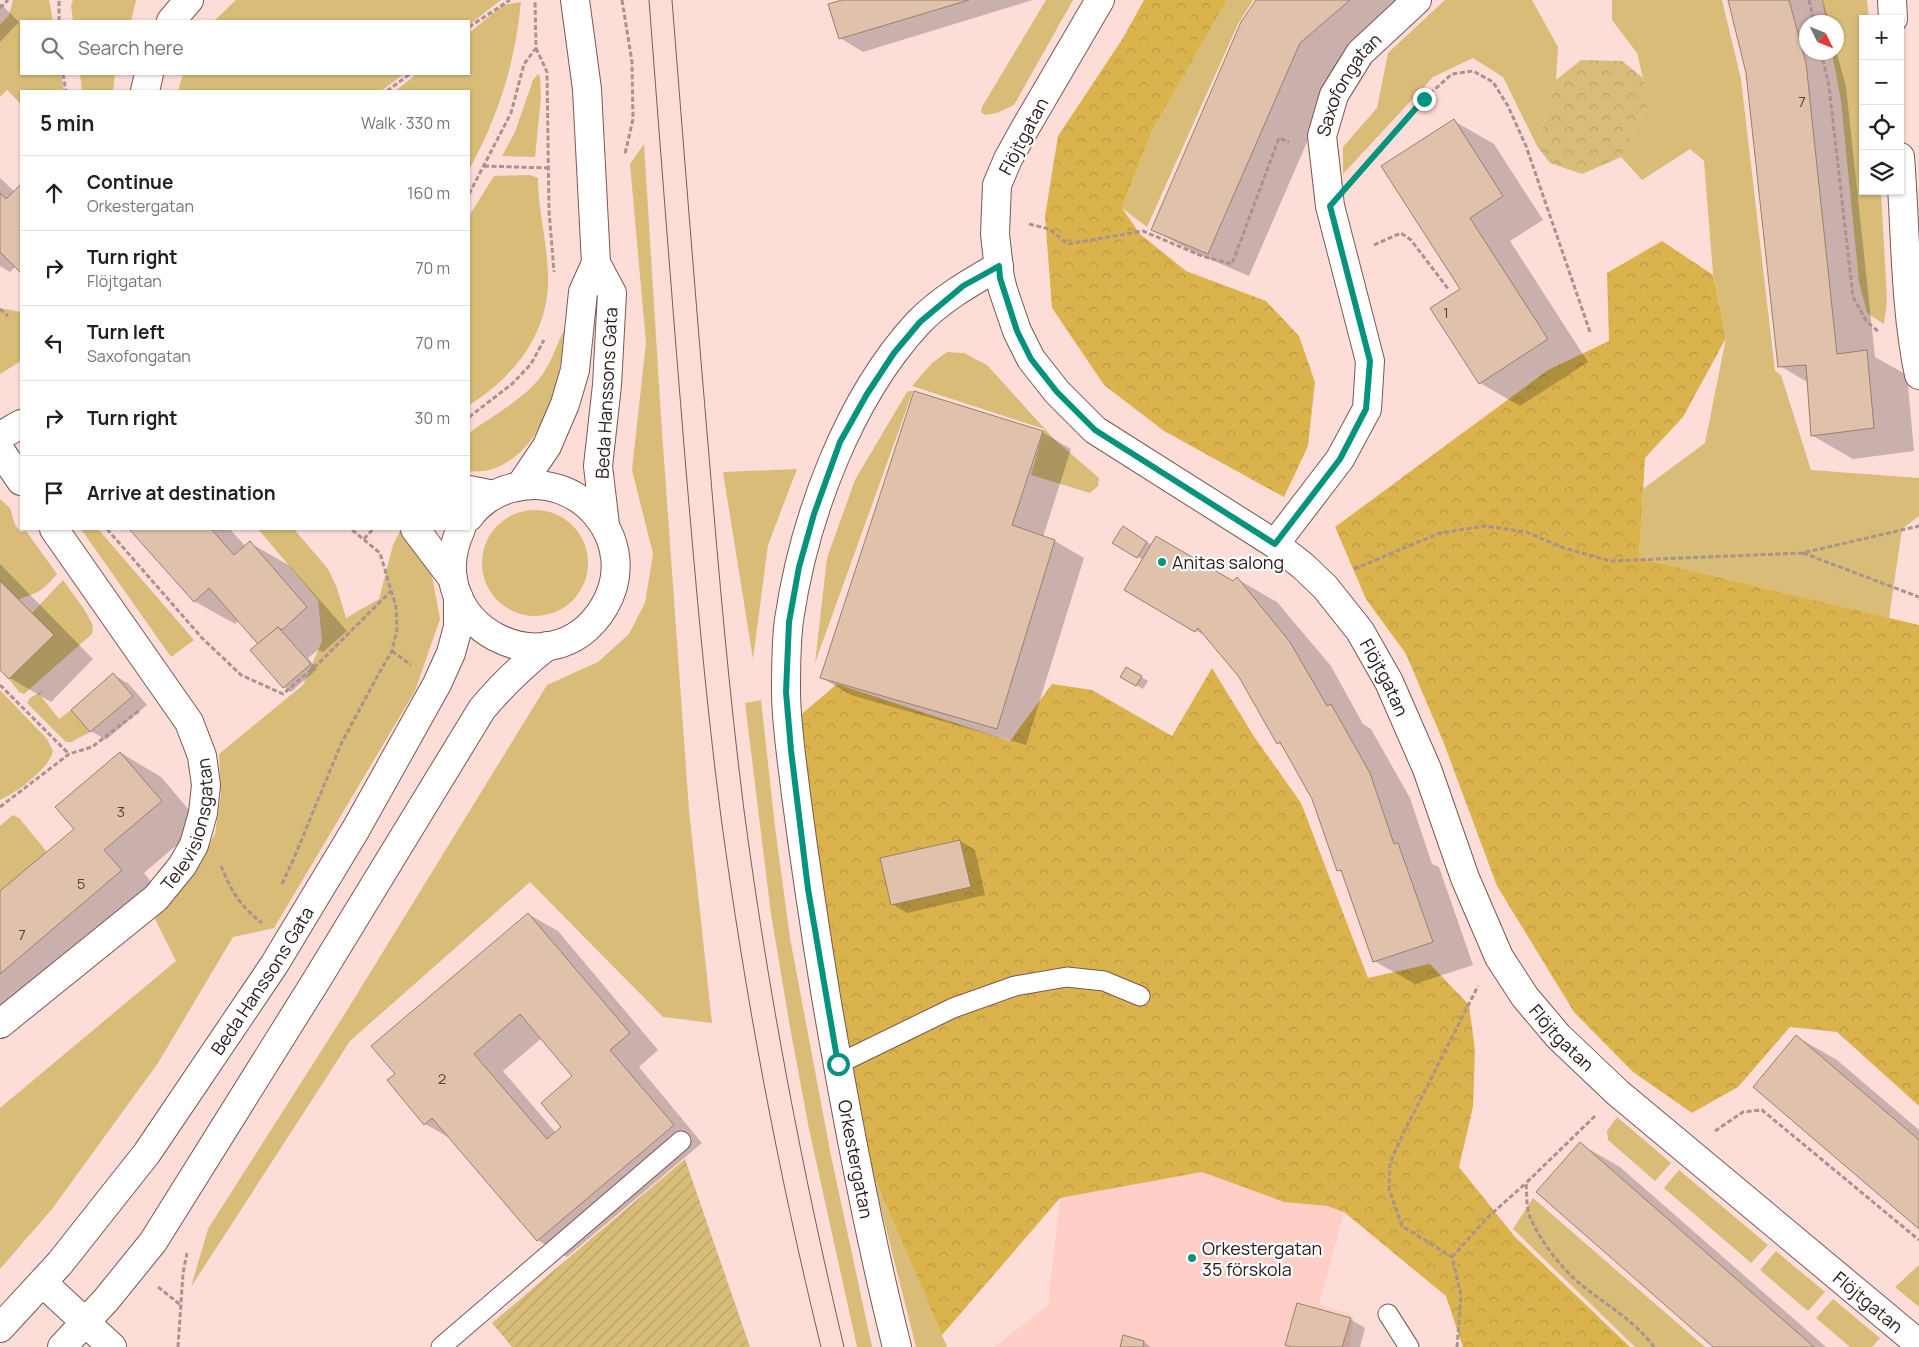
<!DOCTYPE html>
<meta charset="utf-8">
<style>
:root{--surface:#fff;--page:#f6f6f6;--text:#202124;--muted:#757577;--line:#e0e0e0}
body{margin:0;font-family:Manrope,sans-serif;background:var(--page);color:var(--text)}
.controls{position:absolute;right:15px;top:15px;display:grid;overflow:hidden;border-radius:0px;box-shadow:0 1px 4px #0004}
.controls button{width:45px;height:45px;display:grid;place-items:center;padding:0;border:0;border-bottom:1px solid var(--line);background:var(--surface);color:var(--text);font:25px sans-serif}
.compass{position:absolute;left:1799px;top:15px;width:45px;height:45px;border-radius:50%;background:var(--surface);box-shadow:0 1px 4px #0004;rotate:133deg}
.stop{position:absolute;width:15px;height:15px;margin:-11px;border:4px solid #06937e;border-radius:50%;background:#fff}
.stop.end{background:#06937e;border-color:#fff;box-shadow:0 1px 5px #0008}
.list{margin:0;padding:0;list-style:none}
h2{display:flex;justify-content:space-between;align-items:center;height:65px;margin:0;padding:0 20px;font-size:21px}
h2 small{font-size:16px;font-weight:400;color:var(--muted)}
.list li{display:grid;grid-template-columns:32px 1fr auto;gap:15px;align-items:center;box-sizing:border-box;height:75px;padding:0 20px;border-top:1px solid var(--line)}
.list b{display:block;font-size:19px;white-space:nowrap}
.list p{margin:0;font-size:16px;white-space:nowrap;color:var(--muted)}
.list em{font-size:16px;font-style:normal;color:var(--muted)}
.icon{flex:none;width:28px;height:28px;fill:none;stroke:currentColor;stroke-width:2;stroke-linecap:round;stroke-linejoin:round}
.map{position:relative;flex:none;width:1919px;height:1347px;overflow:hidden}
.search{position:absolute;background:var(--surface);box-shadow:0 1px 4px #0004;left:20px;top:20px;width:450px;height:55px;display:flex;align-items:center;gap:12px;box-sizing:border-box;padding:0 18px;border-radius:0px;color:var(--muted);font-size:19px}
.panel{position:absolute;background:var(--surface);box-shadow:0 1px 4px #0004;left:20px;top:90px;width:450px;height:440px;border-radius:0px}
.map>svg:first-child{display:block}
.built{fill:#fecec7}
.grass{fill:#d8bc78}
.forest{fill:url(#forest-crowns)}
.park{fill:url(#park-crowns)}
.garden{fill:url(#garden-furrows)}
.shadow{fill:#0003;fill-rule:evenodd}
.building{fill:#dfc1ac;stroke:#9b7f6b;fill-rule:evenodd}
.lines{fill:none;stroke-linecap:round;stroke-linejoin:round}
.lane-casing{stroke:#7a5854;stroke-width:21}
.street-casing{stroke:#7a5854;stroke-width:30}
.secondary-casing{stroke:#7a5854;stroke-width:30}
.path{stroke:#aa928e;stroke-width:3;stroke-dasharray:5 2.5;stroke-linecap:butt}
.lane{stroke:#fff;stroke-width:19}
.street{stroke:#fff;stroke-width:28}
.secondary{stroke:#fff;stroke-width:28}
.tram{stroke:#74605d;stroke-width:1}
.route{stroke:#06937e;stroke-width:6}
.poi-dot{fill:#06937e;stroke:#fff;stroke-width:2}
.labels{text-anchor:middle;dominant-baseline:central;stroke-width:4.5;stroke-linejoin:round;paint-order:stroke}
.number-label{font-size:15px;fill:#56443e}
.street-label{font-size:18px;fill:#281b19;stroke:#fff}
.poi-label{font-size:18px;fill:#281b19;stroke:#fff;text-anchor:start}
</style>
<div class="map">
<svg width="1919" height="1347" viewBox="0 0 1919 1347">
<defs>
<pattern id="forest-crowns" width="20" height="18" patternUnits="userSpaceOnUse" patternTransform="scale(1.25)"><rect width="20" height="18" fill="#dab34d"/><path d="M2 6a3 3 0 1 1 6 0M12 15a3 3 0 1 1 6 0" fill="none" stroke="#bb9943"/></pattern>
<pattern id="park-crowns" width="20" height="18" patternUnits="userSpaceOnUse" patternTransform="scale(1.25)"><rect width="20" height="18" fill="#d8bc78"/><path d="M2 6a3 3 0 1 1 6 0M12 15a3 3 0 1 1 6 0" fill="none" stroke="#b9a167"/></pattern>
<pattern id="garden-furrows" width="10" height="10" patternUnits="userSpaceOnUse" patternTransform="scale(1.25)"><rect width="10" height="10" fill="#d8bc78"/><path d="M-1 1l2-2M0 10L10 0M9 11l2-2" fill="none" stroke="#b9a167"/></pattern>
</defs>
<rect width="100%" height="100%" fill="#fdddd8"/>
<polygon class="built" points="1202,1172 1284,1202 1327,1206 1344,1212 1319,1304 1354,1316 1349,1347 994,1347 1048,1305 1060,1198"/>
<g class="grass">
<polygon points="13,0 49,0 53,21 21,21 21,74 61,74 64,91 21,91 21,104 7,90 0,97 0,25 9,15"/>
<polygon points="73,0 136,0 131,21 73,21 71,5"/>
<polygon points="236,0 501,0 469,25 469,21 214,21"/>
<polygon points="1046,0 1073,0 1014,105 997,113 985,115 981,112 982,107"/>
<polygon points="1227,0 1253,0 1238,24 1147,227 1122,208 1152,131"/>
<polygon points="1445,0 1532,0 1558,47 1556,80 1537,146 1503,77 1473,58 1433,77 1343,174 1343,147 1377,108 1388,53"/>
<polygon points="1612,0 1722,0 1741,79 1775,371 1781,375 1811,470 1919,478 1919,516 1902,529 1889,618 1639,558 1643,489 1705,443 1726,338 1713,274 1704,161 1690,149 1642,180 1621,157 1649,103 1637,53 1612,20"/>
<polygon points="1822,0 1867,0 1869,19 1863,19 1863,191 1881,191 1887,300 1884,324 1867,313 1859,282 1841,101 1832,53 1836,52 1836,22 1826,22"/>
<path d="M521,2C515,63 499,115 469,170V91H395L417,74H469V33L503,5Z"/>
<polygon points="80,74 115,74 113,91 82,91"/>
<polygon points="183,74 404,74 381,91 178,91"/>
<polygon points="538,74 540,76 541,97 535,157 502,156 515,132 533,80"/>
<polygon points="644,144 661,417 689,810 712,1023 663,1017 530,882 350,1041 191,1287 208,1229 346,1012 547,685 598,662 629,634 645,603 653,554 632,470 646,343 630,164"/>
<path d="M530,175L538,178C538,210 547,241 548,273C551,330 515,377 469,405V216L494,176Z"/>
<polygon points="0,308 21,312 21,361 0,374"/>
<path d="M568,323C559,370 553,432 509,461C497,469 483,473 469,471V433C496,413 528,398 546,369C555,354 559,337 568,323Z"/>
<polygon points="947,352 964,353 987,365 1054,439 1099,478 1098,486 1090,493 1031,475 1044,429 912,386 932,363"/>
<polygon points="910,391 913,391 815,663 827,558 855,480 907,392"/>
<polygon points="797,469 768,545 753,659 723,472"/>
<path d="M0,499L10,508L15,525L21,532L26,531L57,574C52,579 48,585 42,589C35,595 26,595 19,600L0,581Z"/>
<circle cx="535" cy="563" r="53"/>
<polygon points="81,529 98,529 194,640 171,657"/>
<polygon points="258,529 294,529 328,569 337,588 346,618 379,599 393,545 401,529 412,539 432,576 440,619 415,691 274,928 233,937 158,1063 52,1209 0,1269 0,1108 176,961 155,919 197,866 215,834 221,794 219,754 303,685 322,641 318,600"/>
<polygon points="63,580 86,612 93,626 92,634 24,694 19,692 9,679 53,636 32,613"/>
<path d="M0,690L47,739L53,751C50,768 16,793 0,800Z"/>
<polygon points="42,691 40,695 59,719 71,710 90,732 71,742 66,742 27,703 30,698"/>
<polygon points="761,700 775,827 790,938 831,1156 872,1347 857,1347 809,1129 790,1027 771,914 745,703"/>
<polygon points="13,815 19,818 47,852 0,891 0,826"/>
<polygon points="1617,1117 1671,1163 1655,1181 1608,1140 1607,1131"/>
<polygon points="1679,1170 1768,1245 1751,1263 1664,1188"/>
<polygon points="872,1173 942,1335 947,1347 916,1347"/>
<polygon points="1533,1198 1705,1347 1635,1347 1513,1229"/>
<polygon points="1776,1251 1825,1292 1808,1311 1760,1270"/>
<polygon points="1919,1265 1919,1307 1895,1287"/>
<polygon points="1833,1299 1880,1338 1872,1347 1850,1347 1816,1318"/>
</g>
<g class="forest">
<polygon points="1144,0 1227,0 1152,131 1122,208 1140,234 1186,271 1266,301 1299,336 1315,382 1308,446 1284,497 1164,431 1104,385 1052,308 1045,216 1058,136 1123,38"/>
<polygon points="1662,241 1713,275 1726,338 1683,417 1645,458 1639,558 1919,625 1919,1106 1837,1032 1790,1027 1738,1087 1692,1113 1633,1072 1574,1012 1497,886 1443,741 1406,654 1366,599 1335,527 1548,370 1609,341 1607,273"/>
<polygon points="1212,668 1253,735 1301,803 1368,978 1430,964 1469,1005 1475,1050 1473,1107 1459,1167 1515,1237 1630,1347 1463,1347 1446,1296 1344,1212 1327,1206 1284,1202 1202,1172 1060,1198 942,1335 872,1173 839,1008 798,717 837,684 1010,741 1052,684 1092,690 1172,736"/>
</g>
<polygon class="park" points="1581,60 1622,61 1643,78 1649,103 1621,157 1582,174 1550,163 1537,146 1556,80"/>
<polygon class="garden" points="685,1159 750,1347 512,1347 492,1323"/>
<g class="shadow">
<polygon points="847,0 1033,0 863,52 840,38"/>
<polygon points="1258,0 1418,0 1340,66 1249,276 1193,252 1152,229"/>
<polygon points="1729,0 1823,0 1829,22 1806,22 1806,52 1836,52 1836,50 1846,87 1875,357 1907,375 1914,451 1853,459 1813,436 1809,383 1780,366 1747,72"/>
<polygon points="0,3 19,22 0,42"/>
<polygon points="1454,121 1494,144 1543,220 1510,241 1588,362 1520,406 1480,383 1461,289"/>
<polygon points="0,178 15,192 21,186 21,271 16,266 10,272 0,266"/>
<polygon points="1042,432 1071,449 1043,537 1055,541 1084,558 1026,745 851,695 822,678"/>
<polygon points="131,529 230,529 246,547 250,543 290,566 347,631 323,652 318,650 308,658 317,669 291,692 284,687 252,651 260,644 239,620 235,624 194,601"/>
<polygon points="1130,532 1152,545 1233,582 1237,579 1277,602 1331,666 1363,724 1371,729 1410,798 1432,864 1439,867 1473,965 1415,984 1374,961 1344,874 1338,870 1313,799 1285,747 1278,743 1240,677 1207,637 1126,589 1143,560 1114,542"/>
<polygon points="0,564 93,659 51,702 10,678 0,668"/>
<polygon points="1126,668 1148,681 1143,689 1122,677"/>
<polygon points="114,675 129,684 147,705 106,740 91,731 73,710"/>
<polygon points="121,753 161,777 201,824 144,873 161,894 0,1013 0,893 75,829"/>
<polygon points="960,841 975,850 985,895 907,913 892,904"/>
<path d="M528,914L558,931L658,1050L639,1067L702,1143L567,1257L537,1240L452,1139L425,1124L396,1074ZM542,1038L574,1076L563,1127L556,1133L503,1071Z"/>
<polygon points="1797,1037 1837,1060 1919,1130 1919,1227"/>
<polygon points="1580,1144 1620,1167 1826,1347 1715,1347"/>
<polygon points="1350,1319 1365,1328 1360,1347 1291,1347 1287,1345"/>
<polygon points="1144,1342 1151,1347 1121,1347"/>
</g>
<g class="building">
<polygon points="842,0 969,0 839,39 828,4"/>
<polygon points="1256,0 1350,0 1300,43 1208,254 1151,230 1241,22"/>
<polygon points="1728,0 1789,0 1806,63 1837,354 1867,350 1874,428 1811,436 1806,365 1778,367 1746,73"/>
<polygon points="1454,119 1503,196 1470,218 1548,339 1479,384 1430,308 1460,289 1381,166"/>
<polygon points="21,184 21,273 0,252 0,193 6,199"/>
<polygon points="914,391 1043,431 1012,525 1055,540 997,729 820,678"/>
<polygon points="1123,526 1147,542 1137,558 1112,543"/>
<polygon points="129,529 211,529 234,555 250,541 307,607 282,630 278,627 258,644 209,588 194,602"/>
<polygon points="1156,536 1233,581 1237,577 1290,642 1327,706 1331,704 1370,773 1394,844 1398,843 1433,942 1373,962 1341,870 1337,871 1312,799 1280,742 1277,744 1239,677 1198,628 1195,632 1124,590"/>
<polygon points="0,581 54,635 9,679 0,670"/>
<polygon points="278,627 311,664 283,688 250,650"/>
<polygon points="1126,667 1142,676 1136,686 1120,677"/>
<polygon points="113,673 133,696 90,732 71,710"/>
<polygon points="120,752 162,801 104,850 122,870 0,974 0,891 74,829 55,807"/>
<polygon points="960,840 971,887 891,905 880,858"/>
<path d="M528,913L630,1033L610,1050L674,1125L537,1241L432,1118L424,1125L387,1080L395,1074L371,1046ZM520,1014L572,1076L541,1103L561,1127L547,1139L474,1054Z"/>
<polygon points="1796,1035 1919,1140 1919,1229 1753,1087"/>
<polygon points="1580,1142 1814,1347 1713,1347 1536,1192"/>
<polygon points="1297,1303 1351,1318 1342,1347 1292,1347 1285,1345"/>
<polygon points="1123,1335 1144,1341 1143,1347 1120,1347"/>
</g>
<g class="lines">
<g class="lane-casing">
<g id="lane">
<polyline points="838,1064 953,1008 1015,986 1067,977 1104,981 1140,996"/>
<polyline points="1388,1314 1409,1347"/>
<polyline points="441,1347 681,1141"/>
</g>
</g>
<g class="street-casing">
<g id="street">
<path id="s1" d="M1100,0L1024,130L1008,159L997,185L995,234L1000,278L1003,290L1017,331L1031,359L1057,392L1095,430L1275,544L1303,566L1325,587L1360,631L1389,682L1427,769L1465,878L1499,957L1525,997L1558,1036L1618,1093L1919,1344"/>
<polyline points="1892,0 1893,19"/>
<polyline points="171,21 189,0"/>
<polyline points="145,91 149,74"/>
<path d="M1900,157C1906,230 1904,303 1919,375"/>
<polyline points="0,436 21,424"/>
<polyline points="0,450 21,481"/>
<polyline points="469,490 494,495"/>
<polyline points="415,529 453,579"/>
<path id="s2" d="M1275,544L1340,459L1367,409L1370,361L1330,206L1322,136L1334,95L1360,53L1417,0"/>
<path id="s3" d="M0,1024L156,898L182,866L194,845L203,813L206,785L202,756L189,722L54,529"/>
<polyline points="43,1283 112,1347"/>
<path d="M897,1347C868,1232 846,1114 826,997C815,930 805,863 796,795C792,760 786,725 786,690C786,667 786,642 789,620C804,518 848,399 918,323C941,299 971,282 999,266"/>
</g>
</g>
<g class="secondary-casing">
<g id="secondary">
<polyline points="596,263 612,293 607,385 598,466 605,525"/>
<polyline points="520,486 547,446 565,404 575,370 583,292 596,263 587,89 575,0"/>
<path d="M461,529C416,625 551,695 604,607C642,544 581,469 512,488C495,492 479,503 469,517"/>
<path id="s4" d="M0,1328L60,1263L147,1153L274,965L356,829L437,684L451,653L458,627V596"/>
<path d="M62,1347L106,1300L153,1242L316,981L482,709C502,685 523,665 547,646"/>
</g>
</g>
<g class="path">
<polyline points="622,0 632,62 633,119 625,154"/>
<polyline points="1809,0 1814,22"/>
<polyline points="0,8 8,0"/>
<polyline points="59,21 59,0"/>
<polyline points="469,27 510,0"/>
<polyline points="536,48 547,72 549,211 554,272"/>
<polyline points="1821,52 1829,86 1853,297 1867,322 1879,332"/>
<polyline points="63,74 66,91"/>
<polyline points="387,91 410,74"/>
<polyline points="484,166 549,168"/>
<polyline points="1360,172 1424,99 1452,74 1473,71 1493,82 1508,106 1526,146 1590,332"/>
<polyline points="469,194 511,113 524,64 536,48 535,0"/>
<polyline points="1029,224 1049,229 1068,244 1143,231 1202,256 1232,264 1279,138 1289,142"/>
<polyline points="1374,245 1401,233 1411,240 1449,290"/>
<polyline points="0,309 8,316"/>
<polyline points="469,417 512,384 531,364 544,340"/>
<polyline points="107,529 202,638 241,675 283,694 320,662 391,591"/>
<polyline points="364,539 373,529"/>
<polyline points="1803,553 1919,597"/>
<polyline points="1354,569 1440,533 1485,526 1527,532 1561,547 1610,561 1802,553 1919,526"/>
<polyline points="392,651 411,665"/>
<polyline points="0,685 69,754"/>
<polyline points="0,807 69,754 92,747 140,710"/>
<path d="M221,866C232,892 240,906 262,923"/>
<polyline points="282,884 294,858 341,744 378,675 392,651 397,630 396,607 380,553 351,529"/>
<path d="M1595,1116L1526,1183C1527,1193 1526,1207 1530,1217C1540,1241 1563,1271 1584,1287C1608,1306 1636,1322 1654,1347"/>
<polyline points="1715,1131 1743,1112 1762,1110 1919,1240"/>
<polyline points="1452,1257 1489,1216 1526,1183"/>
<polyline points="158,1287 182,1306"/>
<polyline points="178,1347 183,1273 187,1253"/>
<polyline points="1457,1347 1461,1295 1452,1257 1402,1226 1389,1189 1390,1163 1404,1132 1478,986"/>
</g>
<use href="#lane" class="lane"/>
<use href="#street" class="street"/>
<use href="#secondary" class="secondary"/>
<g class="tram">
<path d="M649,0C661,157 673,313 686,470C696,586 706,702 721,817C745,995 778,1172 821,1347"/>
<path d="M672,0C684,152 696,304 709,456C719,574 729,692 744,810C768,991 802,1170 844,1347"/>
</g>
</g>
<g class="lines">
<polyline class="route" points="838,1064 808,889 791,750 786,692 789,622 799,567 814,514 840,442 867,394 894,353 920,322 963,286 999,266 1000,278 1017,331 1031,359 1057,392 1095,430 1275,544 1340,459 1366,409 1370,361 1330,206 1424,99"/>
</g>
<g class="poi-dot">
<circle cx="1162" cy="562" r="5"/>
<circle cx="1192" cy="1258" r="5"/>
</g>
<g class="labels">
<g class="number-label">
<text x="1802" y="101">7</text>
<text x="1446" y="312">1</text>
<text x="121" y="811">3</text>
<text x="81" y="883">5</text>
<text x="22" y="934">7</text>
<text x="442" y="1078">2</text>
</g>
<g class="street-label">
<text stroke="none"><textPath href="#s2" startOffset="501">Saxofongatan</textPath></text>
<text transform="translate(1023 136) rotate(-62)">Flöjtgatan</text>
<text transform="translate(606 393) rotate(-87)">Beda Hanssons Gata</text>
<text stroke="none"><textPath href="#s1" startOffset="876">Flöjtgatan</textPath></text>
<text stroke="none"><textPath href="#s3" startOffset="284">Televisionsgatan</textPath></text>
<text stroke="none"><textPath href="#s4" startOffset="436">Beda Hanssons Gata</textPath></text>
<text stroke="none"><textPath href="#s1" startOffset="1281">Flöjtgatan</textPath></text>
<text transform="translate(856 1159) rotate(79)">Orkestergatan</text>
<text stroke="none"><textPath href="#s1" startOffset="1686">Flöjtgatan</textPath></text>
</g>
<g class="poi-label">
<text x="1172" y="562">Anitas salong</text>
<text x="1202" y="1248">Orkestergatan<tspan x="1202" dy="21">35 förskola</tspan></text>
</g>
</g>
</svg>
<div class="controls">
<button>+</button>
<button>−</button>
<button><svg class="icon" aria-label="locate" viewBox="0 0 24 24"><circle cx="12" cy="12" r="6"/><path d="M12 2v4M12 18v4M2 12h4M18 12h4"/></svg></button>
<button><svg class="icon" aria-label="layers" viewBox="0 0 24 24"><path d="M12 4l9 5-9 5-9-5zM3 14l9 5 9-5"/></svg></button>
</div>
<svg class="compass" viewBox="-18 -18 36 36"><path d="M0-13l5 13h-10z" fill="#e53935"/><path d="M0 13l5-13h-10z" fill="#757577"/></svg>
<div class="stop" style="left:838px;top:1064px"></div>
<div class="stop end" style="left:1424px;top:99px"></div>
<div class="search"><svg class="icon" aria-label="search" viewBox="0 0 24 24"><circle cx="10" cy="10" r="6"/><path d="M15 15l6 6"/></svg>Search here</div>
<section class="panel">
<h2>5 min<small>Walk · 330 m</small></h2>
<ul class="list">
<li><svg class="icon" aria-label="ahead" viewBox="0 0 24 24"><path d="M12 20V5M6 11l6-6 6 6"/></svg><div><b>Continue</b><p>Orkestergatan</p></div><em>160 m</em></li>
<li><svg class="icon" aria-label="right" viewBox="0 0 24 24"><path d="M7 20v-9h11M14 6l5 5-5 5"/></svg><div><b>Turn right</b><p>Flöjtgatan</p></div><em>70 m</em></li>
<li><svg class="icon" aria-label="left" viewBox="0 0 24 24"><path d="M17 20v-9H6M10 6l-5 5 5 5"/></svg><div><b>Turn left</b><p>Saxofongatan</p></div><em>70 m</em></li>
<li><svg class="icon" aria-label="right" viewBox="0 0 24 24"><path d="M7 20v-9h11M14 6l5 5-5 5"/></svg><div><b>Turn right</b></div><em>30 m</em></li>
<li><svg class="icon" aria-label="arrive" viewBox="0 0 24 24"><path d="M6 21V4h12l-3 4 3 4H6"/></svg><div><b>Arrive at destination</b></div></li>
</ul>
</section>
</div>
